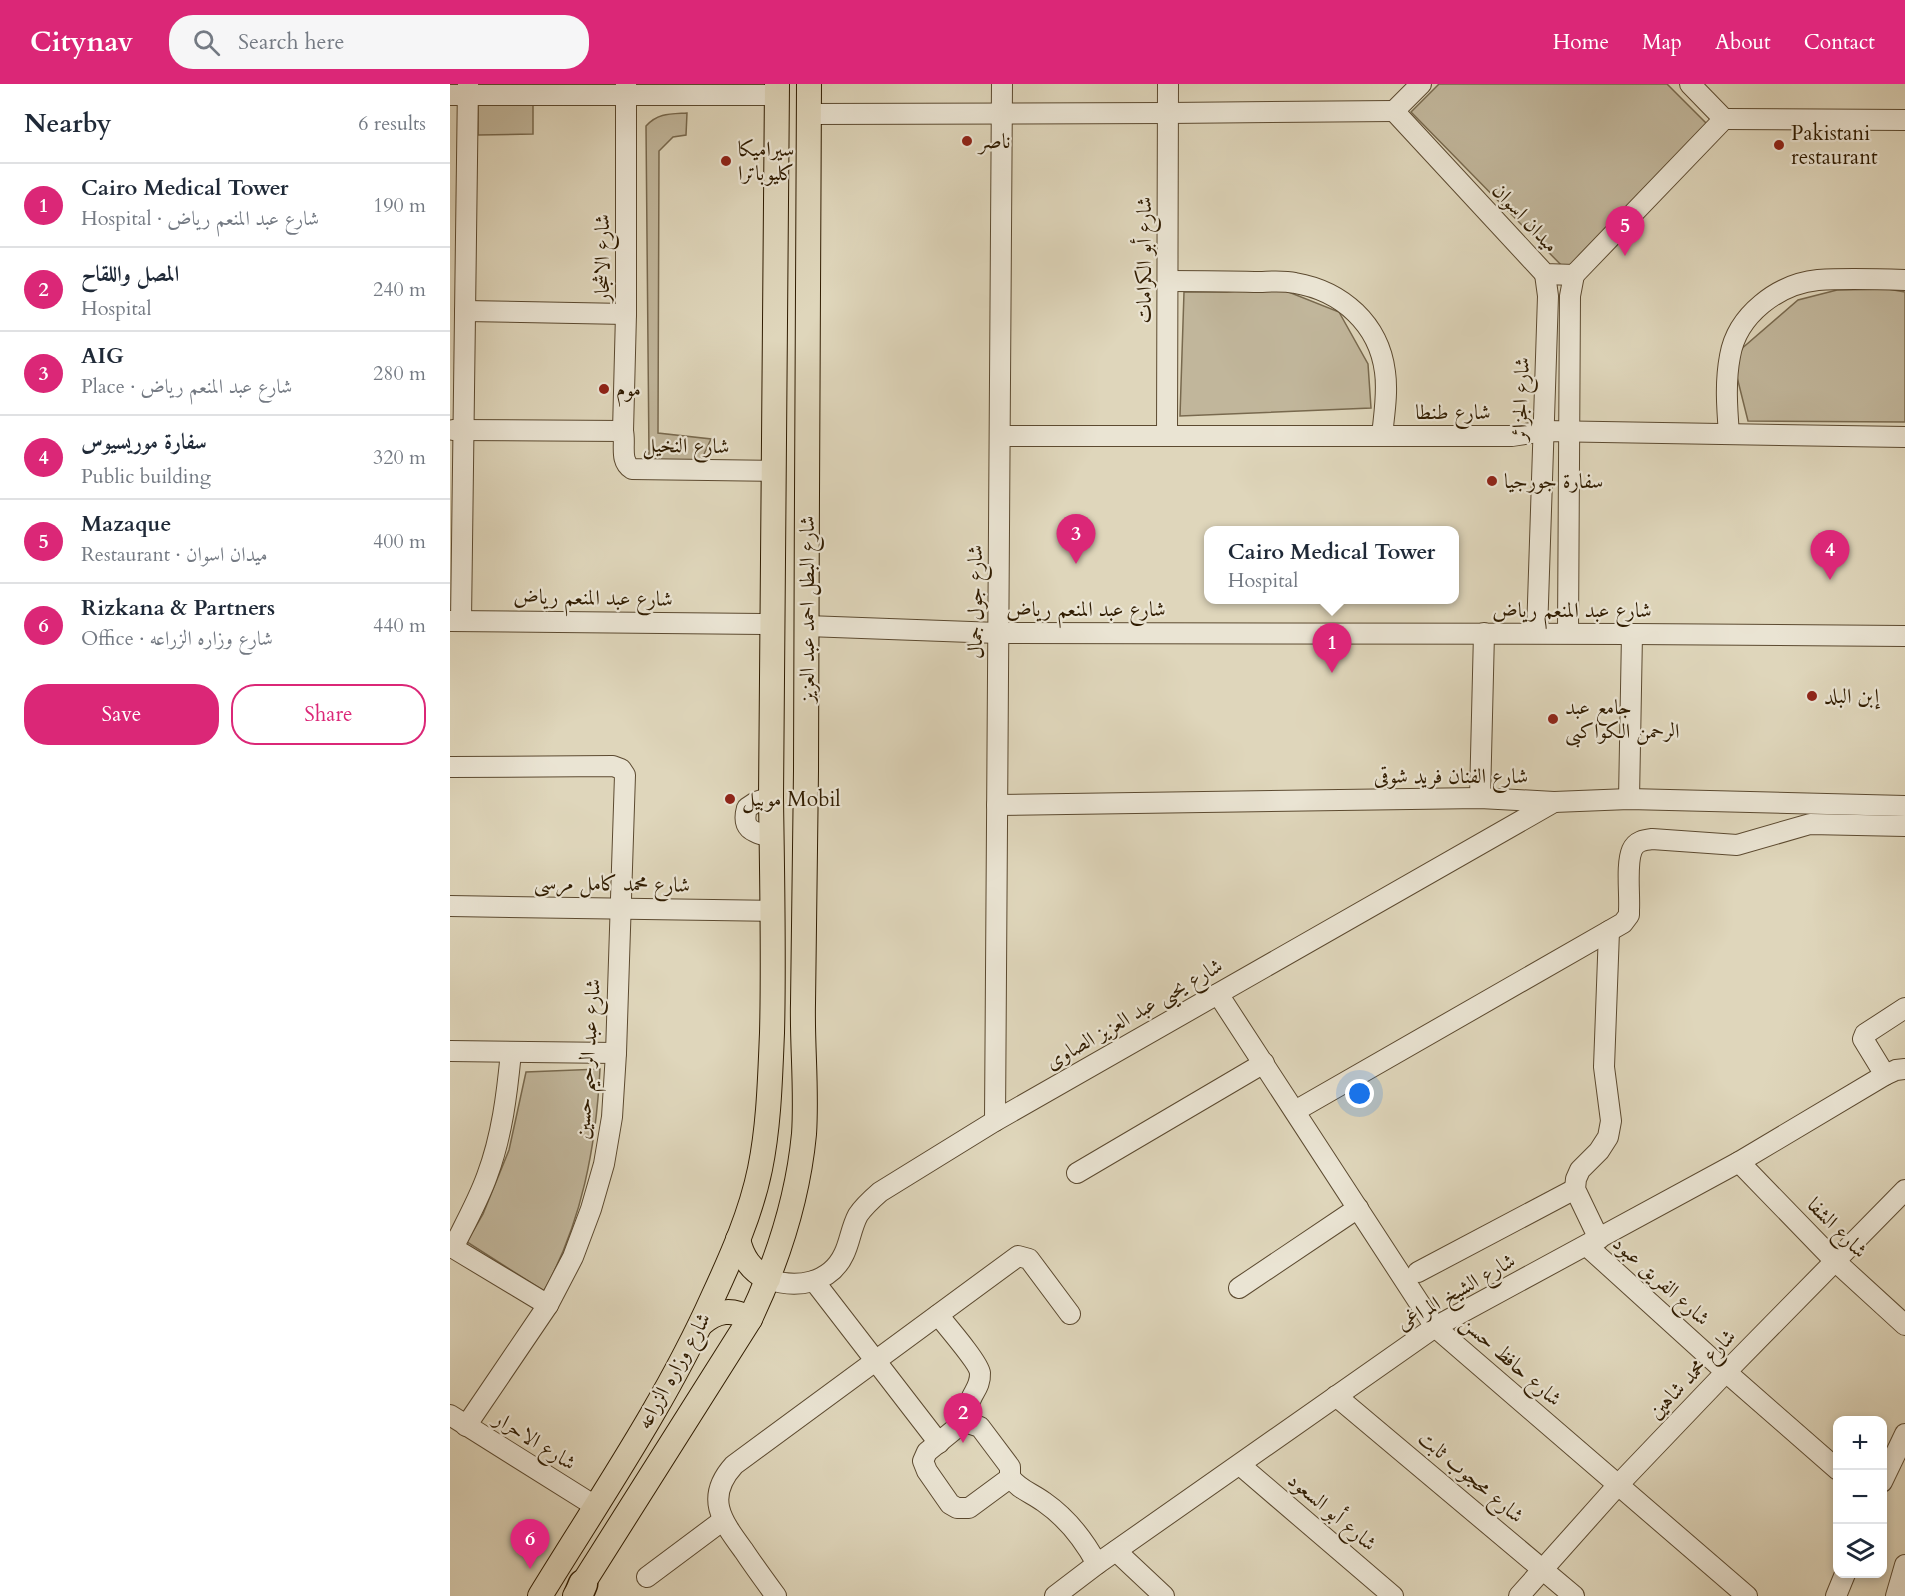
<!DOCTYPE html>
<meta charset="utf-8">
<style>
:root{--surface:#fff;--page:#f6f6f7;--text:#1f2937;--muted:#747a83;--line:#e0e1e3;--accent:#db2777}
body{margin:0;font-family:Cardo,Amiri,serif;background:var(--page);color:var(--text)}
.controls{position:absolute;right:18px;bottom:18px;display:grid;overflow:hidden;border-radius:12px;box-shadow:0 3px 9px #0003}
.controls button{width:54px;height:54px;display:grid;place-items:center;padding:0;border:0;border-bottom:2px solid var(--line);background:var(--surface);color:var(--text);font:30px sans-serif}
.you{position:absolute;left:910px;top:1010px;width:21px;height:21px;margin:-15px;border:4px solid #fff;border-radius:50%;background:#1a73e8;box-shadow:0 0 0 9px #1a73e833}
.badge{display:grid;place-items:center;width:39px;height:39px;border-radius:50%;background:var(--accent);color:#fff;font-size:20px;font-weight:700}
.pin{position:absolute;translate:-50% -50px;filter:drop-shadow(0 2px 3px #0008)}
.pin::after{content:'';position:absolute;top:32px;width:21px;height:18px;background:inherit;clip-path:polygon(0 0,100% 0,50% 100%)}
.popup{position:absolute;left:754px;top:442px;width:255px;height:78px;box-sizing:border-box;display:grid;place-content:center;border-radius:12px;background:var(--surface);filter:drop-shadow(0 2px 4px #0005);font-size:20px;white-space:nowrap;color:var(--muted)}
.popup b{font-size:22px;color:var(--text)}
.popup::after{content:'';position:absolute;left:50%;top:100%;margin-left:-12px;border:12px solid transparent;border-top-color:var(--surface)}
.list{margin:0;padding:0;list-style:none}
h2{display:flex;justify-content:space-between;align-items:center;height:78px;margin:0;padding:0 24px;font-size:26px}
h2 small{font-size:20px;font-weight:400;color:var(--muted)}
.list li{display:grid;grid-template-columns:39px 1fr auto;gap:18px;align-items:center;box-sizing:border-box;height:84px;padding:0 24px;border-top:2px solid var(--line)}
.list b{display:block;font-size:22px;white-space:nowrap}
.list p{margin:0;font-size:20px;white-space:nowrap;color:var(--muted)}
.list em{font-size:20px;font-style:normal;color:var(--muted)}
.actions{display:flex;gap:12px;padding:18px 24px}
.actions a{flex:1;padding:14px 0;border:2px solid var(--accent);border-radius:24px;text-align:center;font-size:21px;color:var(--accent)}
.actions .main{background:var(--accent);color:#fff}
.icon{flex:none;width:33px;height:33px;fill:none;stroke:currentColor;stroke-width:2;stroke-linecap:round;stroke-linejoin:round}
.map{position:relative;flex:none;width:1455px;height:1512px;overflow:hidden}
header{display:flex;align-items:center;gap:36px;box-sizing:border-box;height:84px;padding:0 30px;background:var(--accent);color:#fff}
header strong{font-size:28px}
nav{display:flex;gap:33px;margin-inline-start:auto;font-size:21px}
.search{width:420px;height:54px;background:var(--page);display:flex;align-items:center;gap:15px;box-sizing:border-box;padding:0 21px;border-radius:24px;color:var(--muted);font-size:22px}
main{display:flex}
aside{flex:1;background:var(--surface)}
.map>svg:first-child{display:block}
.green{fill:#c1b69b;stroke:#78694e;stroke-width:1.5}
.lines{fill:none;stroke-linecap:round;stroke-linejoin:round}
.minor-casing{stroke:#5c4a30;stroke-width:22}
.major-casing{stroke:#301c01;stroke-width:26}
.highway-casing{stroke:#301c01;stroke-width:31}
.minor{stroke:#eae4d3;stroke-width:20}
.major{stroke:#dfd6bb;stroke-width:24}
.highway{stroke:#dfd6bb;stroke-width:28}
.poi-dot{fill:#8f2418;stroke:#eae4d3;stroke-width:2}
.labels{text-anchor:middle;dominant-baseline:central;stroke-width:4.5;stroke-linejoin:round;paint-order:stroke}
.poi-label{font-size:21px;fill:#301c01;stroke:#eae4d3;text-anchor:start}
.street-label{font-size:21px;fill:#301c01;stroke:#eae4d3}
</style>
<header>
<strong>Citynav</strong>
<div class="search"><svg class="icon" aria-label="search" viewBox="0 0 24 24"><circle cx="10" cy="10" r="6"/><path d="M15 15l6 6"/></svg>Search here</div>
<nav><a>Home</a><a>Map</a><a>About</a><a>Contact</a></nav>
</header>
<main>
<aside>
<h2>Nearby<small>6 results</small></h2>
<ul class="list">
<li><span class="badge">1</span><div><b>Cairo Medical Tower</b><p>Hospital · شارع عبد المنعم رياض</p></div><em>190 m</em></li>
<li><span class="badge">2</span><div><b>المصل واللقاح</b><p>Hospital</p></div><em>240 m</em></li>
<li><span class="badge">3</span><div><b>AIG</b><p>Place · شارع عبد المنعم رياض</p></div><em>280 m</em></li>
<li><span class="badge">4</span><div><b>سفارة موريسيوس</b><p>Public building</p></div><em>320 m</em></li>
<li><span class="badge">5</span><div><b>Mazaque</b><p>Restaurant · ميدان اسوان</p></div><em>400 m</em></li>
<li><span class="badge">6</span><div><b>Rizkana &amp; Partners</b><p>Office · شارع وزاره الزراعه</p></div><em>440 m</em></li>
</ul>
<div class="actions"><a class="main">Save</a><a>Share</a></div>
</aside>
<div class="map">
<svg width="1455" height="1512" viewBox="0 0 1455 1512">
<rect width="100%" height="100%" fill="#dfd6bb"/>
<filter id="stains"><feTurbulence type="fractalNoise" baseFrequency=".00333" numOctaves="4"/><feColorMatrix values="0 0 0 0 .2 0 0 0 0 .09 0 0 0 0 .02 0 0 0 .5 -.17"/></filter>
<radialGradient id="worn" r=".72"><stop offset=".6" stop-color="#630" stop-opacity="0"/><stop offset="1" stop-color="#630" stop-opacity=".3"/></radialGradient>
<g class="green">
<polygon points="989,0 1217,0 1257,40 1116,186 961,28"/>
<polygon points="28,14 83,15 83,50 28,51"/>
<path d="M237,29L236,51L223,53L209,67L208,349L261,355L248,383L202,379L199,373L196,42C208,29 220,30 237,29Z"/>
<polygon points="826,203 889,228 918,280 921,324 730,332 734,208 777,208"/>
<polygon points="1438,205 1455,208 1455,338 1298,337 1282,273 1348,216 1387,206"/>
<path d="M150,985C146,1063 132,1138 94,1207L17,1158L33,1130L59,1066L76,988Z"/>
</g>
<g class="lines">
<g class="minor-casing">
<g id="minor">
<polyline points="971,0 944,27 1095,190 1124,191 1274,35"/>
<polyline points="1240,0 1274,35"/>
<polyline points="0,11 327,11"/>
<polyline points="358,30 718,29 944,27"/>
<polyline points="1274,35 1455,36"/>
<path d="M718,197C747,197 775,197 804,198C818,198 832,196 845,199C892,207 929,240 935,288C938,309 934,331 932,352"/>
<polyline points="15,227 176,230"/>
<path d="M3,346L173,347C176,360 169,377 182,385L323,387"/>
<polyline points="173,347 176,230 176,0"/>
<path d="M1279,350C1277,324 1275,298 1280,272C1287,231 1328,200 1368,196C1396,194 1426,195 1455,196"/>
<polyline points="550,352 1062,352 1094,347 1455,353"/>
<polyline points="717,352 718,0"/>
<polyline points="0,537 322,540"/>
<polyline points="11,537 18,0"/>
<polyline points="357,542 548,549 1182,550 1455,552"/>
<polyline points="1087,549 1098,212 1095,190"/>
<polyline points="1118,549 1120,212 1124,191"/>
<polyline points="0,683 163,682 171,685 175,691 166,969 162,1033 154,1080 141,1125 123,1173 98,1221 16,1342"/>
<path d="M321,713L306,718L297,724C291,746 303,748 321,753"/>
<polyline points="1030,714 1034,549"/>
<polyline points="1179,715 1182,550"/>
<polyline points="547,721 1030,714 1104,718 1179,715 1455,722"/>
<polyline points="0,822 323,827"/>
<polyline points="768,910 985,1243 1297,1512"/>
<polyline points="0,967 166,969"/>
<polyline points="1435,991 1413,955 1415,950 1455,924"/>
<path d="M845,1027L1173,839L1179,831V826C1180,810 1176,780 1182,766C1186,757 1194,756 1202,755L1287,761L1360,740L1455,742"/>
<polyline points="545,1037 552,0"/>
<polyline points="1289,1078 1385,1177 1455,1241"/>
<polyline points="627,1089 814,979"/>
<polyline points="1149,1155 1125,1105 1126,1095 1130,1086 1149,1067 1158,1053 1161,1037 1154,983 1159,847"/>
<polyline points="0,1162 98,1221"/>
<polyline points="1137,1162 1276,1288 1388,1386"/>
<path d="M3,1164C15,1140 28,1117 37,1092C52,1052 57,1010 61,968"/>
<polyline points="968,1188 1125,1105"/>
<path d="M318,1195C346,1205 380,1200 394,1170C400,1158 401,1144 408,1131C414,1122 422,1115 430,1108L545,1037L1104,718"/>
<polyline points="364,1197 489,1359"/>
<polyline points="789,1204 908,1124"/>
<path d="M488,1231C496,1241 529,1279 530,1289C531,1310 512,1311 522,1339"/>
<polyline points="886,1312 1124,1512"/>
<polyline points="0,1331 145,1422"/>
<polygon points="518,1339 530,1343 560,1383 560,1393 557,1396 519,1424 507,1424 500,1420 477,1387 473,1377 477,1368 510,1341"/>
<polyline points="790,1381 943,1512"/>
<path d="M560,1393C568,1405 582,1409 594,1418C617,1434 634,1456 647,1480"/>
<polyline points="1432,1398 1455,1350"/>
<polyline points="666,1467 714,1512"/>
<polyline points="197,1493 272,1437"/>
<path d="M326,1512C315,1497 304,1482 294,1467C272,1437 254,1414 284,1381L568,1172L579,1175L620,1230"/>
<polyline points="605,1512 647,1480 985,1243 1289,1078 1435,991 1446,986 1455,985"/>
<polyline points="1069,1512 1168,1401 1276,1288 1455,1106"/>
<polyline points="1386,1512 1395,1490"/>
<polyline points="1446,1512 1455,1481"/>
</g>
</g>
<g class="major-casing">
<g id="major">
<path d="M288,1155C292,1174 301,1186 318,1195"/>
<path d="M251,1240C267,1226 282,1224 300,1235"/>
<path d="M90,1512C150,1414 216,1318 263,1213C282,1172 301,1129 310,1085C319,1041 320,995 322,949C324,871 322,792 321,713L327,0"/>
<path d="M125,1512L300,1235C327,1178 348,1113 354,1050C357,1006 352,962 353,919C354,842 355,765 356,687C357,458 357,229 359,0"/>
</g>
</g>
<g class="highway-casing">
<polyline id="highway" points="128,1512 133,1500"/>
</g>
<use href="#minor" class="minor"/>
<use href="#major" class="major"/>
<use href="#highway" class="highway"/>
</g>
<g class="poi-dot">
<circle cx="517" cy="57" r="6"/>
<circle cx="1329" cy="61" r="6"/>
<circle cx="276" cy="77" r="6"/>
<circle cx="154" cy="305" r="6"/>
<circle cx="1042" cy="397" r="6"/>
<circle cx="1362" cy="612" r="6"/>
<circle cx="1103" cy="635" r="6"/>
<circle cx="280" cy="715" r="6"/>
</g>
<g class="labels">
<g class="poi-label">
<text x="1341" y="49">Pakistani<tspan x="1341" dy="24">restaurant</tspan></text>
<text x="529" y="57">ناصر</text>
<text x="288" y="65">سيراميكا<tspan x="288" dy="24">كليوباترا</tspan></text>
<text x="166" y="305">موم</text>
<text x="1054" y="397">سفارة جورجيا</text>
<text x="1374" y="612">إبن البلد</text>
<text x="1115" y="623">جامع عبد<tspan x="1115" dy="24">الرحمن الكواكبى</tspan></text>
<text x="292" y="715">موبيل Mobil</text>
</g>
<g class="street-label">
<text transform="translate(1075 134) rotate(47)">ميدان اسوان</text>
<text transform="translate(152 174) rotate(-90)">شارع الاشجار</text>
<text transform="translate(694 176) rotate(-90)">شارع أبو الكرامات</text>
<text transform="translate(1071 315) rotate(-88)">شارع الجزائر</text>
<text x="1003" y="328">شارع طنطا</text>
<text transform="translate(236 362) rotate(1)">شارع النخيل</text>
<text transform="translate(143 514) rotate(1)">شارع عبد المنعم رياض</text>
<text transform="translate(525 518) rotate(-90)">شارع جول جمال</text>
<text transform="translate(357 525) rotate(-90)">شارع البطل احمد عبد العزيز</text>
<text x="636" y="525">شارع عبد المنعم رياض</text>
<text x="1122" y="526">شارع عبد المنعم رياض</text>
<text x="1001" y="692">شارع الفنان فريد شوقى</text>
<text transform="translate(162 800) rotate(1)">شارع محمد كامل مرسى</text>
<text transform="translate(684 930) rotate(-30)">شارع يحيى عبد العزيز الصاوى</text>
<text transform="translate(138 975) rotate(-86)">شارع عبد الرحيم حسين</text>
<text transform="translate(1387 1144) rotate(45)">شارع الشفا</text>
<text transform="translate(1211 1197) rotate(42)">شارع الفريق عبود</text>
<text transform="translate(1006 1208) rotate(-30)">شارع الشيخ المراغى</text>
<text transform="translate(1061 1277) rotate(41)">شارع حافظ حسن</text>
<text transform="translate(224 1287) rotate(-61)">شارع وزاره الزراعه</text>
<text transform="translate(1242 1290) rotate(-46)">شارع محمد شاهين</text>
<text transform="translate(85 1357) rotate(32)">شارع الاحرار</text>
<text transform="translate(1021 1393) rotate(40)">شارع محجوب ثابت</text>
<text transform="translate(882 1428) rotate(40)">شارع أبو السعود</text>
</g>
</g>
<rect width="100%" height="100%" filter="url(#stains)"/>
<rect width="100%" height="100%" fill="url(#worn)"/>
</svg>
<div class="controls">
<button>+</button>
<button>−</button>
<button><svg class="icon" aria-label="layers" viewBox="0 0 24 24"><path d="M12 4l9 5-9 5-9-5zM3 14l9 5 9-5"/></svg></button>
</div>
<div class="you"></div>
<div class="pin badge" style="left:882px;top:589px">1</div>
<div class="popup"><b>Cairo Medical Tower</b>Hospital</div>
<div class="pin badge" style="left:513px;top:1359px">2</div>
<div class="pin badge" style="left:626px;top:480px">3</div>
<div class="pin badge" style="left:1380px;top:496px">4</div>
<div class="pin badge" style="left:1175px;top:172px">5</div>
<div class="pin badge" style="left:80px;top:1485px">6</div>
</div>
</main>
